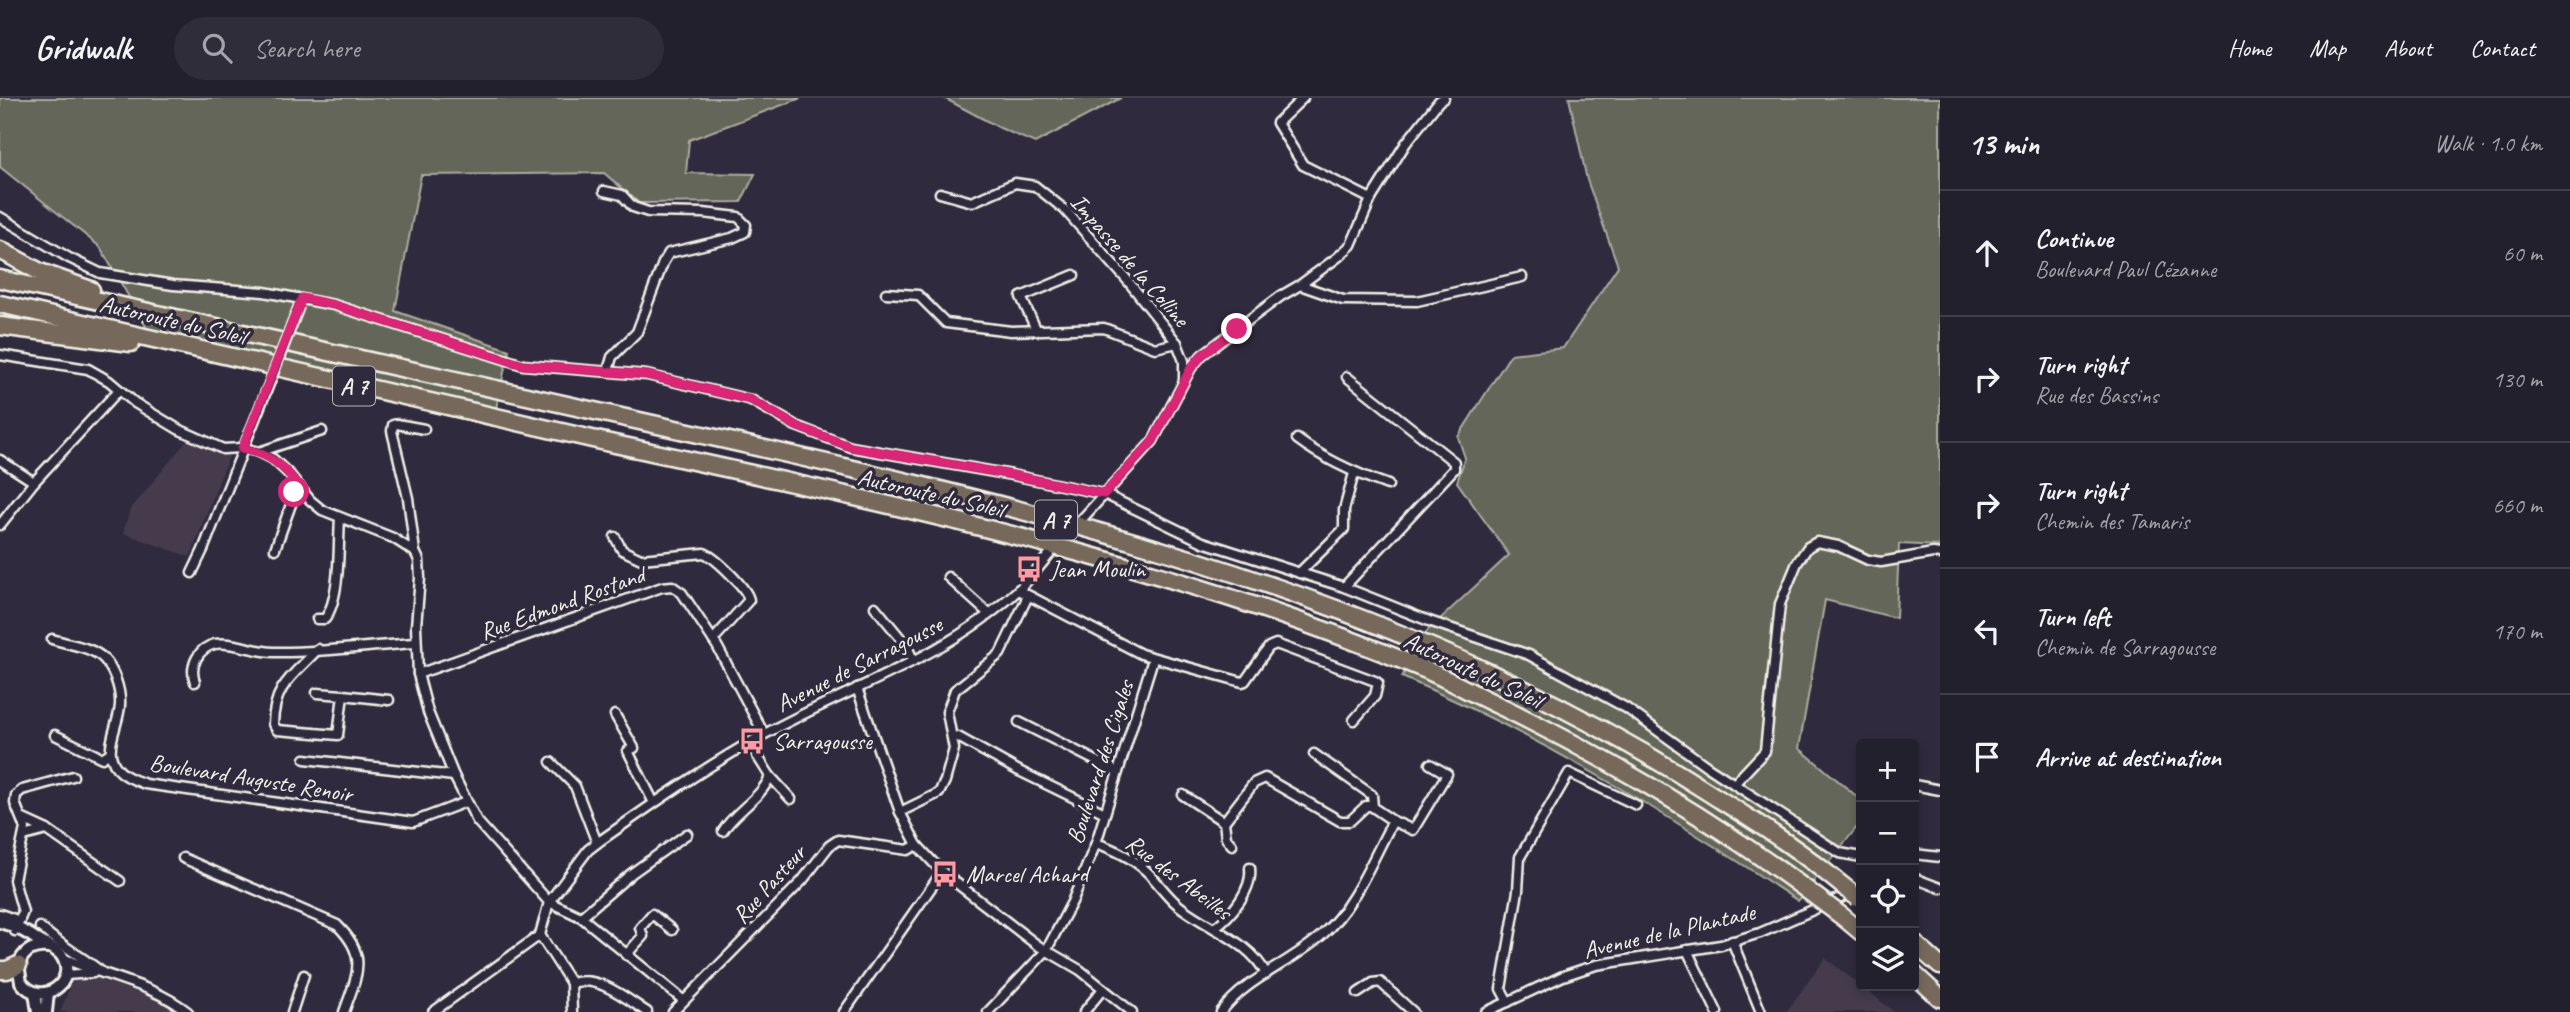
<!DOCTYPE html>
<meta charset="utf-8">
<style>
:root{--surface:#23202e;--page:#2f2d3a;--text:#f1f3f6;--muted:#a3a3aa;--line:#403e4a}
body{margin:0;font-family:Caveat,sans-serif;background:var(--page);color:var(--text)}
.controls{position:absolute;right:21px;bottom:21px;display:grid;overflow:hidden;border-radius:7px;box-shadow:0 4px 10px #0003}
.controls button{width:63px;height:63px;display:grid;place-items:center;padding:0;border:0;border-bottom:2px solid var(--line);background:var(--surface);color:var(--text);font:35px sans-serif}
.stop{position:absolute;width:21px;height:21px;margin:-16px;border:5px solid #db2777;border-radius:50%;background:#fff}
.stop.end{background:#db2777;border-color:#fff;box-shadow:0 2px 7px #0008}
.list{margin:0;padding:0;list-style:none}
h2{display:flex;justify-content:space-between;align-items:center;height:91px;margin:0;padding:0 28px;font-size:30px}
h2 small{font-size:23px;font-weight:400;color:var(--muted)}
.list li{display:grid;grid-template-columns:46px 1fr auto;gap:21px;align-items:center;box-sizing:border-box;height:126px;padding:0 28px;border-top:2px solid var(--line)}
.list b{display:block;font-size:26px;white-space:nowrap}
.list p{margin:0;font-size:23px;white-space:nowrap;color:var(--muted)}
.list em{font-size:23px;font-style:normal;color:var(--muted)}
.icon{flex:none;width:38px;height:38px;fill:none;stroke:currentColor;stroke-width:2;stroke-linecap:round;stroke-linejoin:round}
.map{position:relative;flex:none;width:1940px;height:914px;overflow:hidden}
header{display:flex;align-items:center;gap:42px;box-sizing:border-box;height:98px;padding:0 35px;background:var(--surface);border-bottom:2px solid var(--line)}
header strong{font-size:33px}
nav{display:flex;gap:38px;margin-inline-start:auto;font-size:24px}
.search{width:490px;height:63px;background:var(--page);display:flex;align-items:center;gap:18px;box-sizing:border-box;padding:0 24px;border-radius:38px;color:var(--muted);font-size:26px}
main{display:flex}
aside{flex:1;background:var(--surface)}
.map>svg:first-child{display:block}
.built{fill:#443a4e}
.green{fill:#636658;stroke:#acaca0;stroke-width:2}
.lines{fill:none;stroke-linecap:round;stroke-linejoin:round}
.minor-tunnel{stroke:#4d4857;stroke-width:8;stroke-dasharray:8 4;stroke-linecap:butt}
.minor-casing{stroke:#f4f1e8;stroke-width:13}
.tertiary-casing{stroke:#f4f1e8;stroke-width:16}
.motorway-casing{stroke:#f4f1e8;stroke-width:21}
.minor{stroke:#2f2a3d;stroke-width:8}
.tertiary{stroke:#2f2a3d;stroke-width:10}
.motorway{stroke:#76695c;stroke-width:16}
.minor-bridge-casing{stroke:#f4f1e8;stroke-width:13;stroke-linecap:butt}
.motorway-bridge-casing{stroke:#f4f1e8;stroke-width:21;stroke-linecap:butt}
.minor-bridge{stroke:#2f2a3d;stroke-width:8}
.motorway-bridge{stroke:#76695c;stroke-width:16}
.route{stroke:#db2777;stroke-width:9}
.labels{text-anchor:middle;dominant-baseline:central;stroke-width:7;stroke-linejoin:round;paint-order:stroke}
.shield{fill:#2f2a3d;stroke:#b9b5b5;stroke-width:2}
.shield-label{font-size:23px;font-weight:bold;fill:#f4f1e8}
.street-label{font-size:24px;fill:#f4f1e8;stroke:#2f2a3d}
.poi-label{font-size:24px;fill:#f4f1e8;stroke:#2f2a3d;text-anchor:start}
</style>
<header>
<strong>Gridwalk</strong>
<div class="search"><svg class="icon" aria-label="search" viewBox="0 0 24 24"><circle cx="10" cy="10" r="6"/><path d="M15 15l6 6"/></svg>Search here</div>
<nav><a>Home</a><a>Map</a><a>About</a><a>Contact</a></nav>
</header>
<main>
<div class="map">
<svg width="1940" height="914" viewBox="0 0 1940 914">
<rect width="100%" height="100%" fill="#2f2a3d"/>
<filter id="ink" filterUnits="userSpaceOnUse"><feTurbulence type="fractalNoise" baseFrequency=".0143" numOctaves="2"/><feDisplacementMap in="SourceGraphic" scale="14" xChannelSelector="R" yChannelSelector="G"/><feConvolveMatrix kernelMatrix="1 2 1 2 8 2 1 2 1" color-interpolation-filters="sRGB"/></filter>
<g filter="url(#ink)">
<g class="built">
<polygon points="188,341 229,358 190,459 123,435 130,412"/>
<polygon points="1825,860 1871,895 1894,914 1786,914"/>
<polygon points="75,876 100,879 172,908 179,914 60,914"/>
</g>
<g class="green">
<polygon points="0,0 801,0 689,42 686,75 755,76 741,104 639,105 604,75 421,77 395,213 509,252 492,328 319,287 152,239 100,149 0,69"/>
<polygon points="944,0 1121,0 1035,45 1000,30"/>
<path d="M1569,0H1940V448L1899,446L1896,520L1825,502L1799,650L1861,702V724L1798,803C1672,719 1543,639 1402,579L1426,534L1509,457L1457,384L1465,360L1458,339L1511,256L1563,250L1618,168L1587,82Z"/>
</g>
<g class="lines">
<polyline class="minor-tunnel" points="1056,450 1075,428"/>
<g class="minor-casing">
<g id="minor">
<polyline points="1303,0 1277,25 1303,67 1371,101"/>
<polyline points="604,93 622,97 633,109 648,114 703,115 738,119 746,127 745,134 732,140 669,155 663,165 637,234 612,259 608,273"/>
<polyline points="940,95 972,104 1015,85 1035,88 1065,112 1128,183 1177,245 1184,263 1184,282"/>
<polyline points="0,119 69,160 100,175 173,187 264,194 334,207 523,267 647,277 751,302 796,328 851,349 1012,377 1104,396 1203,444 1344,489 1429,523 1529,557 1626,610 1708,669 1840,755 1861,759"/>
<polyline points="1300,187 1343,202 1417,203 1522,179"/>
<polyline points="886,195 918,197 946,225 1011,233 1104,230 1155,250 1177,245"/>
<polyline points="1037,233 1021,199 1074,177"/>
<polyline points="0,257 88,271 109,283 135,305 178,331 223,351 242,350 259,354 273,361 291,378 310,402 322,412 393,440 415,454 419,462 420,480 416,528 418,576 428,614 454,678 477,723 549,804 581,819 683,902"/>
<path d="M1297,341C1325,362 1354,375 1388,387"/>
<polyline points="259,354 322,333"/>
<polyline points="0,362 34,384"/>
<polyline points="1082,421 1153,343 1191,270 1202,257 1281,198 1300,187 1338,159 1351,147 1371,101 1406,45 1439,3 1444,0"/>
<polyline points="0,427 34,384 119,292"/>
<path d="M615,439L622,452L641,461L704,455C716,460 747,490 749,502L713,542"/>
<polyline points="275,451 298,387"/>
<polyline points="415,454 408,400 392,333 393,327 397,326 424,331"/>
<polyline points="192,475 203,452 271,281"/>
<polyline points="1299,475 1344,431 1344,412 1354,375"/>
<polyline points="948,479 989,516"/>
<polyline points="1344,489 1454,371 1454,364 1347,279"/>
<polyline points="1018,492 1141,556 1242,584 1245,583 1269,549 1276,546 1375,583 1378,585 1375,598 1354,622"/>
<polyline points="875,509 907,548 913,562"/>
<path d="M317,521H325C341,499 338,448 340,420"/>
<path d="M52,541C67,546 93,549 104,561C114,572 121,592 120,607C119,629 99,656 121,674C127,680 138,683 145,686L413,724L466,704"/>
<polyline points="418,576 662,489 672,488 682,495 717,548 764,636"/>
<path d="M195,584C189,568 198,550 215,546C230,543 257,554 274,554C321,555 369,548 415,545"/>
<polyline points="857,590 900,714 917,747 942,774 1037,847 1080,872 1132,914"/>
<path d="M317,595L343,597L338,637L277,632L273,626C274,587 293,578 318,551"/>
<polyline points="343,597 389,602"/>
<polyline points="615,617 634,650 628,653 654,705"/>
<polyline points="1019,624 1118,674"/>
<polyline points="55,637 102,660 110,655"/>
<polyline points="958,639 1019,673 1105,715"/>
<polyline points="1314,656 1372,697 1373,709"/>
<polyline points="305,661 454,678"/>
<polyline points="551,664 575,688 597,745"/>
<polyline points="770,678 791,701"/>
<polyline points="1734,686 1765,653 1780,506 1797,465 1808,449 1817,444 1838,448 1868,462 1881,464 1933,455 1940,456"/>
<polyline points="1914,687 1940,692"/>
<polyline points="1183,697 1224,724 1254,685 1265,680 1340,723 1350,723 1366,708 1371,708 1393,723 1413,732 1447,676 1430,666"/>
<polyline points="900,714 939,695 945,683 954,651 947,614 955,592 1000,556 1028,498"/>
<polyline points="23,721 47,732 120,783"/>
<polyline points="1224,724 1226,740 1232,747"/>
<path d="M723,733C735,713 762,700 770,678L749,645"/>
<polyline points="24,738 47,732"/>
<path d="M1096,745C1113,751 1130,758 1144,771C1156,781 1165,796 1177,806C1205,830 1250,842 1266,876"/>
<polyline points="1914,756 1940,759"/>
<path d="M183,760L337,827C369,858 357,877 344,914"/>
<polyline points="1914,780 1940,790"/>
<polyline points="0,816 20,823"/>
<polyline points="581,819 632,775 687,736"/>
<path d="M40,829C60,847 83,859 103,875"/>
<path d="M1214,830C1231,818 1253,791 1250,770"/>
<polyline points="15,833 23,814 14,782 25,730 15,705 16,697 22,692 73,678"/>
<polyline points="540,837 571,885 572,914"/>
<polyline points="1732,843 1761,914"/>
<polyline points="1687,852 1717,914"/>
<polyline points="626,857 643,838 640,830 652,816 672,832"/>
<path d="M63,860C105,879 151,885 188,914"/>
<polyline points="66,877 93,875"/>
<path d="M571,885C599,877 624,899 647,914"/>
<polyline points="1358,895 1373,885 1380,884 1413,914"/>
<polyline points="1508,904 1501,891 1518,793 1520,759 1569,675 1636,707"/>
<polyline points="292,914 304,877"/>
<path d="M433,914L540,837L549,804L588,752L597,745C651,707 705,669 763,637C847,590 946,560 1018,492C1030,482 1039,468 1050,456"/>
<polyline points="673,914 802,783 829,748 838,742 908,752 917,747"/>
<polyline points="844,914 942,774"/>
<polyline points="988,914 1046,853 1072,804 1096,745 1153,561"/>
<polyline points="1084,914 1103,891"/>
<path d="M1221,914C1246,880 1292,865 1323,836C1356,806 1372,761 1393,723"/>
<polyline points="1486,914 1563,878 1596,867 1721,847 1760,835 1861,791"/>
</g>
</g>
<g class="tertiary-casing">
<g id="tertiary">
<path d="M0,824C15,828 27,834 39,843C47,848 57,851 62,858C79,884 41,911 21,884L18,867C24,853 33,847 48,849"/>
<polyline points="35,895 38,914"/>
<polyline points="46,914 48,895"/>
</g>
</g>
<g class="motorway-casing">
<g id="motorway">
<polyline points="0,152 40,174 91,192"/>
<path d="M0,181C215,229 430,277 644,324C1012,405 1391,489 1711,696C1749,720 1788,744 1823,772"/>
<path d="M0,206C203,251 406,300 610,345C885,405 1163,462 1424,571C1451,583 1476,597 1502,609C1609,661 1711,721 1807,792"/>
<polyline points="0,228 131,245"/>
<polyline points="1843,819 1861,834"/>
<polyline points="1914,845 1940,868"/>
<polyline points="0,872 7,872 18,867"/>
<polyline points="1914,876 1940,900"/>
</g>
</g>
<use href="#minor" class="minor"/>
<use href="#tertiary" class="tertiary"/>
<use href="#motorway" class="motorway"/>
<g class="minor-bridge-casing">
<polyline id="minor-bridge" points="271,281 299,208"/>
</g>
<g class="motorway-bridge-casing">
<g id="motorway-bridge">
<polyline points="1823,772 1858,800"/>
<polyline points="1807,792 1843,819"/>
</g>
</g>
<use href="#minor-bridge" class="minor-bridge"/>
<use href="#motorway-bridge" class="motorway-bridge"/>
</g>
</g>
<g class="lines" filter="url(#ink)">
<path class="route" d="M294,394L298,387C283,367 267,355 242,351L302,200L334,207L523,267L647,277L751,302L796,328L851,349L1012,377L1104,396L1153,343L1191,270L1202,257L1237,231"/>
</g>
<defs>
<g id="bus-bare" transform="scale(2.1)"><path d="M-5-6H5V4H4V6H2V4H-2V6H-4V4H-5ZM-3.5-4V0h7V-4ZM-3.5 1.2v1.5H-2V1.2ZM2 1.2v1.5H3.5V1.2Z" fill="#ff9aa2" stroke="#2f2a3d" stroke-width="2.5" paint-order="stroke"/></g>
</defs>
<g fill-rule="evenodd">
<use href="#bus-bare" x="1029" y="471"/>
<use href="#bus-bare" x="752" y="643"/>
<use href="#bus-bare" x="945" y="776"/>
</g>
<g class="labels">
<g class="shield">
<rect x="333" y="268.5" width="42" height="39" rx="5"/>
<rect x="1035" y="402.5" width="42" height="39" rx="5"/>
</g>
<g class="shield-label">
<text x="354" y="288">A 7</text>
<text x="1056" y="422">A 7</text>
</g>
<g class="street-label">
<text transform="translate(1130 162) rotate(49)">Impasse de la Colline</text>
<text transform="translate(173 222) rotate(13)">Autoroute du Soleil</text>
<text transform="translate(931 395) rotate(13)">Autoroute du Soleil</text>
<text transform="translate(562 505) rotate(-20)">Rue Edmond Rostand</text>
<text transform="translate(859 566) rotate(-27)">Avenue de Sarragousse</text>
<text transform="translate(1473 572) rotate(25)">Autoroute du Soleil</text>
<text transform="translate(1100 664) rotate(-72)">Boulevard des Cigales</text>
<text transform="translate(251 680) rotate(9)">Boulevard Auguste Renoir</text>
<text transform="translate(1179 779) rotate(37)">Rue des Abeilles</text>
<text transform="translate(769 786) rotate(-48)">Rue Pasteur</text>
<text transform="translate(1669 833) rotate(-13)">Avenue de la Plantade</text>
</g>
<g class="poi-label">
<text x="1050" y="471">Jean Moulin</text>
<text x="773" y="643">Sarragousse</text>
<text x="966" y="776">Marcel Achard</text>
</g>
</g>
</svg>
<div class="controls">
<button>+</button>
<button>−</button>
<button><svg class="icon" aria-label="locate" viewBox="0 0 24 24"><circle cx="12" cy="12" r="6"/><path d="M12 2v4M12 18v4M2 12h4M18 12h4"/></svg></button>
<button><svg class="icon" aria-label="layers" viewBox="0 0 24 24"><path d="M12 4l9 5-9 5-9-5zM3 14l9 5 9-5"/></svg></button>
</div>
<div class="stop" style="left:294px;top:394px"></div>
<div class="stop end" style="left:1237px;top:231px"></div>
</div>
<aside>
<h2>13 min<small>Walk · 1.0 km</small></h2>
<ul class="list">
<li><svg class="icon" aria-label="ahead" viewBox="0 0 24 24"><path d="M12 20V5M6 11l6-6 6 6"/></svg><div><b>Continue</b><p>Boulevard Paul Cézanne</p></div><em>60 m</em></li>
<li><svg class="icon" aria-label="right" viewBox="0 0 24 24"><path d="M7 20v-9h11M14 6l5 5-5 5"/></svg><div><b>Turn right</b><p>Rue des Bassins</p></div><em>130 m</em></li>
<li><svg class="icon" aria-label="right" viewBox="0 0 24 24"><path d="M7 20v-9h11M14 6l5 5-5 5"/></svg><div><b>Turn right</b><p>Chemin des Tamaris</p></div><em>660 m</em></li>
<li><svg class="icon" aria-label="left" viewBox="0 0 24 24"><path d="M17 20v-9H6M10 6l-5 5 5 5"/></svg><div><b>Turn left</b><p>Chemin de Sarragousse</p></div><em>170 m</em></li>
<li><svg class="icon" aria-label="arrive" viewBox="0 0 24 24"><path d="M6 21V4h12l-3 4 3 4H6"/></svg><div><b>Arrive at destination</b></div></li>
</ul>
</aside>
</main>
